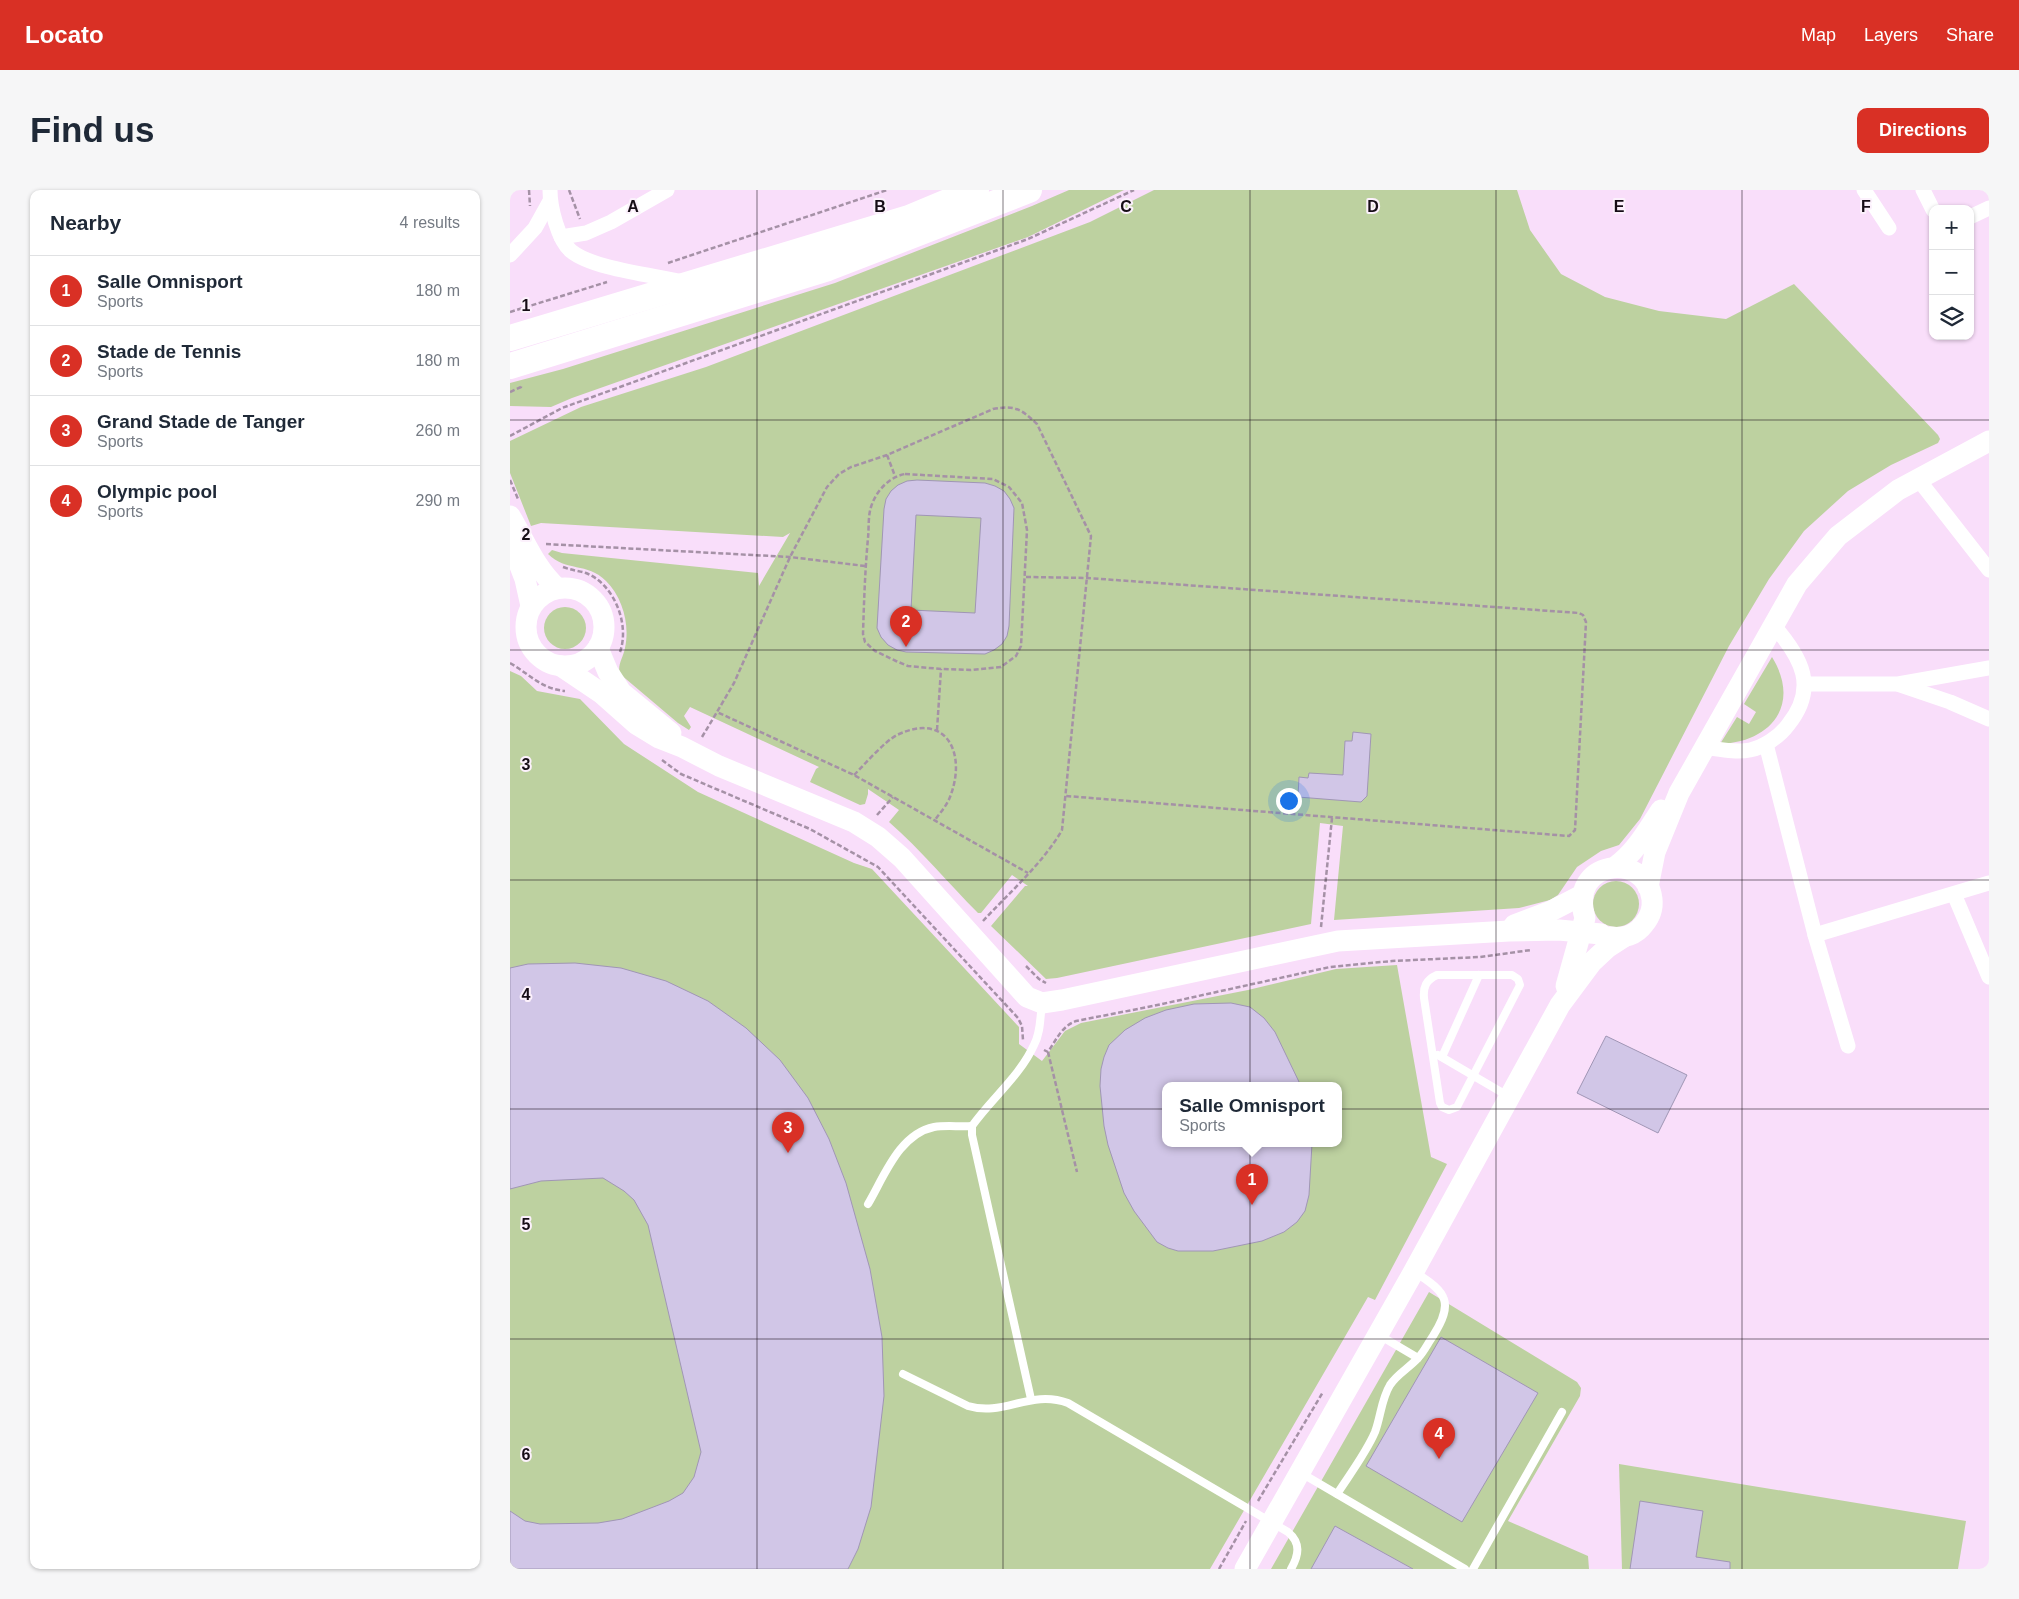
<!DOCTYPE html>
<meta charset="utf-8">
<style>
:root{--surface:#fff;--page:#f6f6f7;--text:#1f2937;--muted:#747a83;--line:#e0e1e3;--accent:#d93025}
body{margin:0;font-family:Arial,sans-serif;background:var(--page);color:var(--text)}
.controls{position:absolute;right:15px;top:15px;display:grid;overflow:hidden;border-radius:10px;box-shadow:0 1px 4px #0004}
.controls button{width:45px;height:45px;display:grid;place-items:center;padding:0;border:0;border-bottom:1px solid var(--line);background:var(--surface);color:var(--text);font:25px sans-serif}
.you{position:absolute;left:778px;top:610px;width:18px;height:18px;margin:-12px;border:4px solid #fff;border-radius:50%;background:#1a73e8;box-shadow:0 0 0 8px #1a73e833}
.badge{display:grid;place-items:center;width:32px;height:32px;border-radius:50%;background:var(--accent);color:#fff;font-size:16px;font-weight:700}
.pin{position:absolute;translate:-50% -41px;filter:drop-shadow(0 1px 2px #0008)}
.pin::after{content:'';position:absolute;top:26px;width:18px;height:15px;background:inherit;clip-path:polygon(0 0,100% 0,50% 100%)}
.popup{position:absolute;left:652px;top:892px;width:180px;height:65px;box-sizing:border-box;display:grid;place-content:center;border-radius:10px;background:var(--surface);filter:drop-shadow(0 1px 4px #0005);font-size:16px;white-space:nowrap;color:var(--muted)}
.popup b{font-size:19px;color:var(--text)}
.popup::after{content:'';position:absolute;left:50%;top:100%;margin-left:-10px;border:10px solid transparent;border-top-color:var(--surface)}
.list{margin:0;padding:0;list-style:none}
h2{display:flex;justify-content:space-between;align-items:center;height:65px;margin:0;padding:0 20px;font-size:21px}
h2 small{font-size:16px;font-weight:400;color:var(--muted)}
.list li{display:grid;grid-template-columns:32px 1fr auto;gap:15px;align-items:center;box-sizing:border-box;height:70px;padding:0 20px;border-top:1px solid var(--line)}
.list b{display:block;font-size:19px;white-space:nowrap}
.list p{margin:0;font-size:16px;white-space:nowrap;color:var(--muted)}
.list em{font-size:16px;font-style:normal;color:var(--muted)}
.icon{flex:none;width:28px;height:28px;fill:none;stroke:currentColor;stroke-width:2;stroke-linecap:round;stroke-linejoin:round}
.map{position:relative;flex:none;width:1479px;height:1379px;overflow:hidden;border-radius:10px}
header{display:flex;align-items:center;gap:30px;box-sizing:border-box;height:70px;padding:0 25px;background:var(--accent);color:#fff}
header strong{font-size:24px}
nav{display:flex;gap:28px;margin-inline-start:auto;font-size:18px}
.intro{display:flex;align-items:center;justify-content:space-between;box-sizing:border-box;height:120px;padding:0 30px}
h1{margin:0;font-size:35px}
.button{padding:12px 22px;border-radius:10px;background:var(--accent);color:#fff;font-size:18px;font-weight:700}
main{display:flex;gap:30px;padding:0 30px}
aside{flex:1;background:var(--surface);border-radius:10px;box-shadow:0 1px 4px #0004}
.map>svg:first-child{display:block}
.green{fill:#bdd1a0;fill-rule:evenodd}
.building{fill:#d1c6e7;stroke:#a096b5;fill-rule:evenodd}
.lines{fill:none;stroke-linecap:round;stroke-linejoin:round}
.path{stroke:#a591a6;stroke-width:2.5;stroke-dasharray:5 2.5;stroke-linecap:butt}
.lane{stroke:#fff;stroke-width:8}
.street{stroke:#fff;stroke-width:15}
.secondary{stroke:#fff;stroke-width:21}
.highway{stroke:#fff;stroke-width:26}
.grid{fill:none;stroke:#160d16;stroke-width:1;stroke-opacity:0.55}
.grid-label{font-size:16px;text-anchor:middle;font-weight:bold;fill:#160d16;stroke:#fcf1fc;stroke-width:4;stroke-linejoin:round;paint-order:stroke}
</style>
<header>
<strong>Locato</strong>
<nav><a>Map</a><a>Layers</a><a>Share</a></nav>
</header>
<div class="intro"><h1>Find us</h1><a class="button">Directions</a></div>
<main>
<aside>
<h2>Nearby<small>4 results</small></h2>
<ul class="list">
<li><span class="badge">1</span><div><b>Salle Omnisport</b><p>Sports</p></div><em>180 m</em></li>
<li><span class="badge">2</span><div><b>Stade de Tennis</b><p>Sports</p></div><em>180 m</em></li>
<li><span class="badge">3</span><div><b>Grand Stade de Tanger</b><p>Sports</p></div><em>260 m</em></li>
<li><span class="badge">4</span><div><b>Olympic pool</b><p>Sports</p></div><em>290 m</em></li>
</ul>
</aside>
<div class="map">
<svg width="1479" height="1379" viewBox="0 0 1479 1379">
<rect width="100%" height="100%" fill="#f9defa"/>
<g class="green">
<polygon points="559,0 614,0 518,47 62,208 41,217 0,216 0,193 53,179 325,93 522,16"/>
<path d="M644,0H1007L1020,40L1051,84L1095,107L1149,121L1216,129L1284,94L1428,245L1430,249L1428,253L1381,275L1338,301L1294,341L1259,389L1219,456L1130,629L1109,655L1091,661L1067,677L1048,705L1040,710L1009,718L824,730L833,636L810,633L801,734L547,788L536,789L481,736L515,696H518L502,685L471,723H468C438,693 411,660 379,632L389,620L358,599V604L355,614L350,615L300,592L306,579L309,577L180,517L174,526L181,537L179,540L168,533L110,484C107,475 113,468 115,458C120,435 113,408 96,391C77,372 56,382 38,364L42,360L52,363L248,383L249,396L280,343L273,347L31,333L21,336L0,283V251L71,217L196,177L580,32Z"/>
<circle cx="55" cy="438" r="21"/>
<path d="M1262,467C1291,514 1262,552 1210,554L1227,527L1239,534L1246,522L1234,514Z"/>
<path d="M0,481L11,486L27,501L70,509L114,554L188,602L344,673L362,679L509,837V854L532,871L555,841L571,833L738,800L826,779L887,775L921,967L937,974L865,1110L858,1107L700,1379H0ZM656,896H828V954H656Z"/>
<circle cx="1106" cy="714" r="23"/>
<polygon points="919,1102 1067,1192 1071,1198 1070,1206 998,1331 1078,1366 1079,1379 761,1379"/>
<polygon points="1109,1274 1456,1331 1448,1379 1112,1379"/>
</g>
<g class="building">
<path d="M407,290L475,293L485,296L494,301L500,309L504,318L499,436L497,446L492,454L484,460L475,464L396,462L387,460L378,455L371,447L367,438L374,319L376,309L381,301L388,295L397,291ZM406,325L471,328L465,423L401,420Z"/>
<polygon points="843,542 861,544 857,606 851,612 788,607 789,587 798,588 799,583 833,585 835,551 842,551"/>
<polygon points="65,773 111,778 156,791 198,811 236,838 270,870 298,908 319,949 336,993 360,1079 372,1147 374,1206 361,1317 348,1359 338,1379 0,1379 0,1321 15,1331 30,1334 88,1333 112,1329 159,1311 173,1303 184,1287 191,1262 138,1035 124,1010 114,1001 93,988 31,991 0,999 0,778 18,774"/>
<polygon points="721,813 740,817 754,828 765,842 791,896 656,896 656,954 802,954 799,1005 795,1021 787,1032 774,1042 752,1051 703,1061 668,1061 658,1058 647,1052 624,1021 614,1003 598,955 594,936 590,896 591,879 594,867 599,855 615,840 635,828 656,820 684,814"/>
<polygon points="1096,846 1177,885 1148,943 1067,903"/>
<polygon points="931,1147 1028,1203 952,1332 856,1276"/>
<polygon points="1130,1311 1193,1321 1186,1367 1220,1372 1220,1379 1120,1379"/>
<polygon points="825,1336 903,1379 801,1379"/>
</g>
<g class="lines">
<g class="path">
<polyline points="19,0 20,16"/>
<polyline points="59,0 70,29"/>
<polyline points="158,73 377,0"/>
<polyline points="0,122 97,92"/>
<polyline points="0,202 11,197 11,195"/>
<polyline points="0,246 52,218 518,49 624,0"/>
<polyline points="377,265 385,286"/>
<path d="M395,284L483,289L499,297L512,313L517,340L511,456L506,466L491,477L461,480L431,479L398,476L386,471L365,461L355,452L353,444C354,412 355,380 358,348C359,338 358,326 361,317C366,301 379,287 395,284Z"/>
<polyline points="0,290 8,309"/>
<polyline points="36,354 280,367 355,376"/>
<path d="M53,377C61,380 69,381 76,383C104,394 120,434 110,462"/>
<polyline points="516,387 577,388 1069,423 1073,425 1076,432 1065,640 1059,646 556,606"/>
<path d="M0,473C19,484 32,499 55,501"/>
<polyline points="427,540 431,479"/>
<polyline points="192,547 207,522"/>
<polyline points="152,570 171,584 300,639 368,677 508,828 512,836 513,850"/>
<path d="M344,585C354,575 375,551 387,545C437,521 457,564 440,607C437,615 430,623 425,630"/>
<polyline points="367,625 383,607"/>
<path d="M473,731C498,704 534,672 552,640L581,346L527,234C511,219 505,215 483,219L377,265L341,277L329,284L317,297L280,367L224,493L207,522L344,585L518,683"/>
<polyline points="811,737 822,628"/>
<polyline points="516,776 529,789 536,793"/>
<path d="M534,860L538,862C546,850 552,836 566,831L643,816L820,777L882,771L970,767L1021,760"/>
<polyline points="538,862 567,982"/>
<polyline points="748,1311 813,1202"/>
<polyline points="709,1379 736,1331"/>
</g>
<g class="lane">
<path d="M927,785H1002L1008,789L1010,795L949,913L947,917L939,920L932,917L930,913L914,808C913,797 916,790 927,785Z"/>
<polyline points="928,865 998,906"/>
<polyline points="932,867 969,785"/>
<path d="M358,1014C374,987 389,944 424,937C436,935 450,937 462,936"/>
<polyline points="869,1145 908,1168"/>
<path d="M393,1184L458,1216C494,1227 520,1199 558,1213L778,1342C791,1353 789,1365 781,1379"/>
<path d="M521,1209L462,945V936C481,909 510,886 524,855C531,842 530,827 532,813"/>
<polyline points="791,1283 955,1379"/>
<path d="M827,1304C840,1284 856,1263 865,1242C871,1226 871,1210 880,1195C887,1184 899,1178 908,1168C914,1162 918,1153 923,1146C944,1113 937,1102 906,1083"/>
<polyline points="963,1379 1052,1222"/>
</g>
<g class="street">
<path d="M40,0C40,17 48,50 61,61C83,79 143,85 173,92"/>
<polyline points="1354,0 1379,38"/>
<polyline points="1413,0 1423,20"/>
<polyline points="1460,27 1479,18"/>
<polyline points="51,47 76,43 101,32 157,0"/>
<polyline points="0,65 25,38 40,11"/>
<polyline points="1408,289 1479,380"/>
<polyline points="1295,494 1388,494 1479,478"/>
<polyline points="1390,495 1440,512 1479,529"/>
<polyline points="1256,554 1305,745 1338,856"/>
<path d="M1193,557C1209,559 1225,563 1240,560C1254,557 1269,547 1278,535C1308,498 1292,468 1264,436"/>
<polyline points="1444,704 1479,787"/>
<polyline points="1305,745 1479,693"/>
</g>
<g class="secondary">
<path d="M0,326C15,351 25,378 47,398"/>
<polyline points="0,350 15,389 21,416"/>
<circle cx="55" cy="437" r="39"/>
<polyline points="88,458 98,482 111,502 161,543"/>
<polyline points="51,476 91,503 126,534 149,548 172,557 209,576 344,632 368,647 392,668 517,807 532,813 552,810 828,751 999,741 1049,740 1091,744"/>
<path d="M1105,677C1126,662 1137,641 1151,620"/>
<polyline points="1138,697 1145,662 1169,603 1287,394 1328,346 1388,300 1479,251"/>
<polyline points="1004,735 1041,721 1072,705"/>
<path d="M1056,796L1075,728C1057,670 1136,660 1142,709C1143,718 1140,727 1134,734C1126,745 1113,749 1100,747"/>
<polyline points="735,1379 904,1081 1050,815 1082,772 1097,758 1114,747"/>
</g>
<g class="highway">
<polyline points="0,148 399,28 466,0"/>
<polyline points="0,176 318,78 519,0"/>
</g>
</g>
<path class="grid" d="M247,0V1379M493,0V1379M740,0V1379M986,0V1379M1232,0V1379M0,230H1479M0,460H1479M0,690H1479M0,919H1479M0,1149H1479"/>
<g class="grid-label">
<text x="123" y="22">A</text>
<text x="370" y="22">B</text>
<text x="616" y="22">C</text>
<text x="863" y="22">D</text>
<text x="1109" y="22">E</text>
<text x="1356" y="22">F</text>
<text x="16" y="121">1</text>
<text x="16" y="350">2</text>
<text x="16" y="580">3</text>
<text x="16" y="810">4</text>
<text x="16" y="1040">5</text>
<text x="16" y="1270">6</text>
</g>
</svg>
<div class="controls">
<button>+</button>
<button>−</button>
<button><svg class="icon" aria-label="layers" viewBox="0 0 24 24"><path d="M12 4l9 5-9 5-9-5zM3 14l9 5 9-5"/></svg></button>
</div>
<div class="you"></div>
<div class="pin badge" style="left:742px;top:1015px">1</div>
<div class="popup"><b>Salle Omnisport</b>Sports</div>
<div class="pin badge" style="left:396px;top:457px">2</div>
<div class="pin badge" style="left:278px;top:963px">3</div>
<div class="pin badge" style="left:929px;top:1269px">4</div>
</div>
</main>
